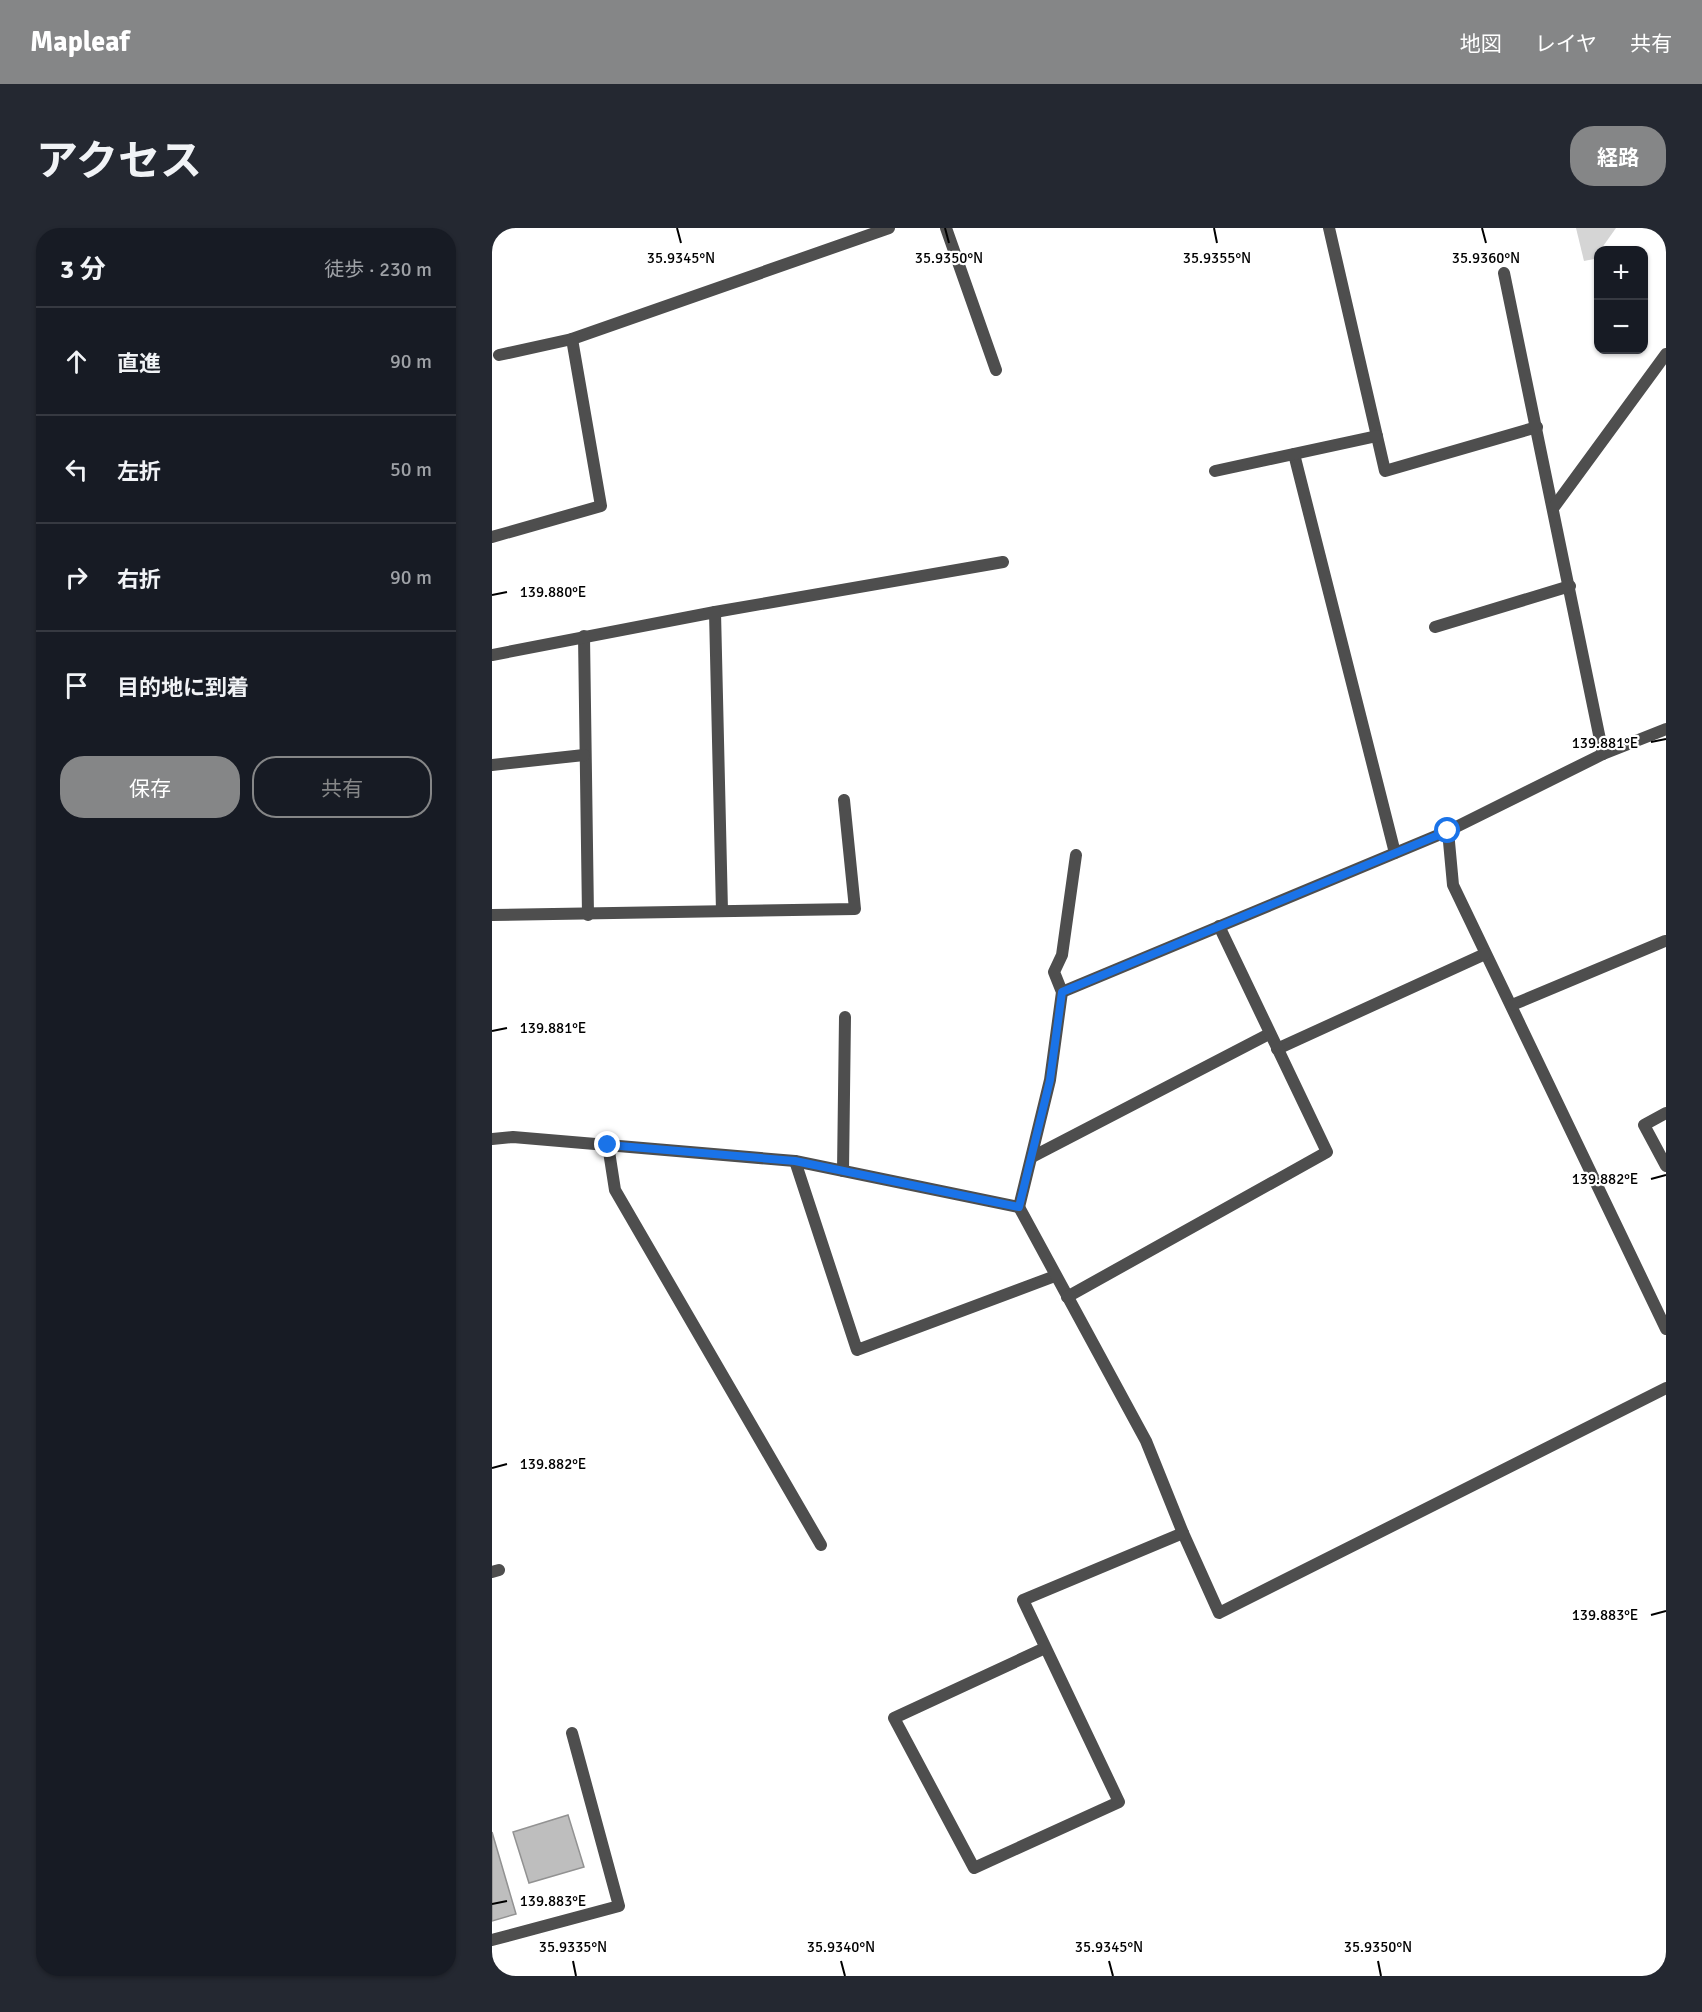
<!DOCTYPE html>
<html lang="ja">
<meta charset="utf-8">
<style>
:root{--surface:#171b24;--page:#242831;--text:#f1f3f6;--muted:#9ea1a6;--line:#363941;--accent:#858687}
body{margin:0;font-family:Signika,"Noto Sans JP",sans-serif;background:var(--page);color:var(--text)}
.controls{position:absolute;right:18px;top:18px;display:grid;overflow:hidden;border-radius:12px;box-shadow:0 2px 4px #0004}
.controls button{width:54px;height:54px;display:grid;place-items:center;padding:0;border:0;border-bottom:2px solid var(--line);background:var(--surface);color:var(--text);font:30px sans-serif}
.stop{position:absolute;width:18px;height:18px;margin:-14px;border:4px solid #1a73e8;border-radius:50%;background:#fff}
.stop.end{background:#1a73e8;border-color:#fff;box-shadow:0 2px 6px #0008}
.list{margin:0;padding:0;list-style:none}
h2{display:flex;justify-content:space-between;align-items:center;height:78px;margin:0;padding:0 24px;font-size:26px}
h2 small{font-size:20px;font-weight:400;color:var(--muted)}
.list li{display:grid;grid-template-columns:39px 1fr auto;gap:18px;align-items:center;box-sizing:border-box;height:108px;padding:0 24px;border-top:2px solid var(--line)}
.list b{display:block;font-size:22px;white-space:nowrap}
.list em{font-size:20px;font-style:normal;color:var(--muted)}
.actions{display:flex;gap:12px;padding:18px 24px}
.actions a{flex:1;padding:14px 0;border:2px solid var(--accent);border-radius:24px;text-align:center;font-size:21px;color:var(--accent)}
.actions .main{background:var(--accent);color:#fff}
.icon{flex:none;width:33px;height:33px;fill:none;stroke:currentColor;stroke-width:2;stroke-linecap:round;stroke-linejoin:round}
.map{position:relative;flex:none;width:1174px;height:1748px;overflow:hidden;border-radius:24px}
header{display:flex;align-items:center;gap:36px;box-sizing:border-box;height:84px;padding:0 30px;background:var(--accent);color:#fff}
header strong{font-size:28px}
nav{display:flex;gap:33px;margin-inline-start:auto;font-size:21px}
.intro{display:flex;align-items:center;justify-content:space-between;box-sizing:border-box;height:144px;padding:0 36px}
h1{margin:0;font-size:42px}
.button{padding:15px 27px;border-radius:24px;background:var(--accent);color:#fff;font-size:21px;font-weight:700}
main{display:flex;gap:36px;padding:0 36px}
aside{flex:1;background:var(--surface);border-radius:24px;box-shadow:0 2px 4px #0004}
.map>svg:first-child{display:block}
.green{fill:#d5d5d5}
.building{fill:#bebebe;stroke:#929292;stroke-width:1.5}
.lines{fill:none;stroke-linecap:round;stroke-linejoin:round}
.service{stroke:#4e4e4e;stroke-width:12}
.minor{stroke:#4e4e4e;stroke-width:12}
.route{stroke:#1a73e8;stroke-width:8}
.ticks{fill:none;stroke:#000;stroke-width:2}
.ticks-label{font-size:15px;text-anchor:middle;fill:#000;stroke:#fff;stroke-width:4.5;stroke-linejoin:round;paint-order:stroke}
</style>
<header>
<strong>Mapleaf</strong>
<nav><a>地図</a><a>レイヤ</a><a>共有</a></nav>
</header>
<div class="intro"><h1>アクセス</h1><a class="button">経路</a></div>
<main>
<aside>
<h2>3 分<small>徒歩 · 230 m</small></h2>
<ul class="list">
<li><svg class="icon" aria-label="ahead" viewBox="0 0 24 24"><path d="M12 20V5M6 11l6-6 6 6"/></svg><div><b>直進</b></div><em>90 m</em></li>
<li><svg class="icon" aria-label="left" viewBox="0 0 24 24"><path d="M17 20v-9H6M10 6l-5 5 5 5"/></svg><div><b>左折</b></div><em>50 m</em></li>
<li><svg class="icon" aria-label="right" viewBox="0 0 24 24"><path d="M7 20v-9h11M14 6l5 5-5 5"/></svg><div><b>右折</b></div><em>90 m</em></li>
<li><svg class="icon" aria-label="arrive" viewBox="0 0 24 24"><path d="M6 21V4h12l-3 4 3 4H6"/></svg><div><b>目的地に到着</b></div></li>
</ul>
<div class="actions"><a class="main">保存</a><a>共有</a></div>
</aside>
<div class="map">
<svg width="1174" height="1748" viewBox="0 0 1174 1748">
<rect width="100%" height="100%" fill="#fff"/>
<polygon class="green" points="1084,0 1124,0 1102,31 1092,33"/>
<g class="building">
<polygon points="76,1587 92,1639 37,1655 21,1604"/>
<polygon points="0,1604 24,1686 0,1693"/>
</g>
<g class="lines">
<g class="service">
<polyline points="802,226 903,625"/>
<polyline points="223,384 511,334"/>
<polyline points="116,917 123,962 329,1317"/>
<polyline points="351,943 353,789"/>
<polyline points="0,1344 7,1342"/>
<polyline points="0,1712 127,1678 80,1505"/>
</g>
<g class="minor">
<polyline points="454,0 504,142"/>
<polyline points="837,0 893,243 1045,199"/>
<polyline points="1012,45 1111,526"/>
<polyline points="7,127 80,111 397,0"/>
<polyline points="723,243 885,208"/>
<polyline points="1062,279 1174,126"/>
<polyline points="0,309 109,278 80,111"/>
<polyline points="943,399 1078,358"/>
<polyline points="92,408 96,687"/>
<polyline points="0,427 223,384 230,683"/>
<polyline points="0,537 92,527"/>
<polyline points="956,603 961,657 1174,1101"/>
<polyline points="0,687 363,681 352,572"/>
<polyline points="570,764 956,603 1111,526 1174,501"/>
<polyline points="1020,777 1173,713"/>
<polyline points="785,821 993,726"/>
<polyline points="1174,885 1152,897 1174,938"/>
<polyline points="0,911 21,909 303,933 527,979 558,852 570,764 562,744 570,727 584,627"/>
<polyline points="540,929 777,806"/>
<polyline points="303,933 365,1122 563,1048"/>
<polyline points="527,979 654,1213 691,1305 727,1385 1174,1160"/>
<polyline points="575,1069 835,924 727,698"/>
<polyline points="553,1420 402,1490 482,1640 627,1574 531,1372 691,1305"/>
</g>
</g>
<g class="lines">
<polyline class="route" points="116,917 303,933 527,979 558,852 570,764 956,603"/>
</g>
<path class="ticks" d="M185,0L189,15M453,0L457,15M722,0L725,15M990,0L994,15M0,367L15,364M1159,514L1174,511M0,803L15,800M1159,951L1174,947M0,1240L15,1236M1159,1387L1174,1383M0,1676L15,1673M81,1733L84,1748M349,1733L353,1748M617,1733L621,1748M886,1733L889,1748"/>
<g class="ticks-label">
<text x="457" y="35">35.9350°N</text>
<text x="725" y="35">35.9355°N</text>
<text x="189" y="35">35.9345°N</text>
<text x="994" y="35">35.9360°N</text>
<text x="61" y="369">139.880°E</text>
<text x="1113" y="520">139.881°E</text>
<text x="61" y="805">139.881°E</text>
<text x="1113" y="956">139.882°E</text>
<text x="61" y="1241">139.882°E</text>
<text x="1113" y="1392">139.883°E</text>
<text x="61" y="1678">139.883°E</text>
<text x="81" y="1724">35.9335°N</text>
<text x="349" y="1724">35.9340°N</text>
<text x="617" y="1724">35.9345°N</text>
<text x="886" y="1724">35.9350°N</text>
</g>
</svg>
<div class="controls">
<button>+</button>
<button>−</button>
</div>
<div class="stop" style="left:956px;top:603px"></div>
<div class="stop end" style="left:116px;top:917px"></div>
</div>
</main>
